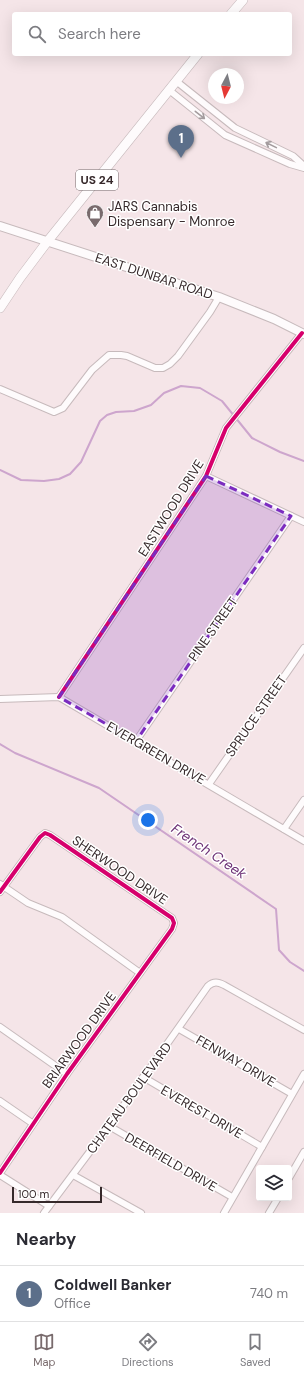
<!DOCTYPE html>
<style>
:root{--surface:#fff;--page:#f2f2f3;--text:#2b2b33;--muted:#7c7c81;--line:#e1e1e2;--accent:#796b6d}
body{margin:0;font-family:"DM Sans",sans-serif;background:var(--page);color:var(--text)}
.controls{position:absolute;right:12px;bottom:12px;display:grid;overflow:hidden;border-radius:4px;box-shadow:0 4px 16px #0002}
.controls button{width:36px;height:36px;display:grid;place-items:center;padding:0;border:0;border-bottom:1px solid var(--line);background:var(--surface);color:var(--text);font:20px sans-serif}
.compass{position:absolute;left:208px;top:68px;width:36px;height:36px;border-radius:50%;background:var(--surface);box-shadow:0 4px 16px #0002;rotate:187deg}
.scale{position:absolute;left:12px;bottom:10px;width:90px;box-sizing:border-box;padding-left:4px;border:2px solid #36292b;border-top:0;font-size:11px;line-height:14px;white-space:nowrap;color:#36292b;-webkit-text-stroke:3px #fff;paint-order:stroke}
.you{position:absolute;left:148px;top:820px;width:14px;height:14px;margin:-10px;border:3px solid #fff;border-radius:50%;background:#1a73e8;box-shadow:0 0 0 6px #1a73e833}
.badge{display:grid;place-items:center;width:26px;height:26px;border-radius:50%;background:var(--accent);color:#fff;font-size:13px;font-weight:700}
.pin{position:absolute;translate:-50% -33px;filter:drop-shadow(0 1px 2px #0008)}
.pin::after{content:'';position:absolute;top:21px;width:14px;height:12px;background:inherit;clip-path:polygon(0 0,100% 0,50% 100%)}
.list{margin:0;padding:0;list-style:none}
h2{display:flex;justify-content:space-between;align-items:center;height:52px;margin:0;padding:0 16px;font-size:17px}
h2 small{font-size:13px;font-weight:400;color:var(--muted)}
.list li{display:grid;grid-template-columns:26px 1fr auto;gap:12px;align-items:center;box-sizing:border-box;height:56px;padding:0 16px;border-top:1px solid var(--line)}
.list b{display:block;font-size:15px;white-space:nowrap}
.list p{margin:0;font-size:13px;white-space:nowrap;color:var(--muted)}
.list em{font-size:13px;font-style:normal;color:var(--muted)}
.icon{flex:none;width:22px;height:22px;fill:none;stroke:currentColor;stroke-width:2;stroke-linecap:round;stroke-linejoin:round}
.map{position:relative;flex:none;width:304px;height:1213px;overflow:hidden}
.search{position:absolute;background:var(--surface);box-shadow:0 4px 16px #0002;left:12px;right:12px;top:12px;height:44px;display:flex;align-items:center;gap:10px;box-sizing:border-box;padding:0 14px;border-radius:4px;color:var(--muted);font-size:15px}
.sheet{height:108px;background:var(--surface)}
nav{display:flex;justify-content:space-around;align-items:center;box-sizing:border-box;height:56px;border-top:1px solid var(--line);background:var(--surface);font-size:11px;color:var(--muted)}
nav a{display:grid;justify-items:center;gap:2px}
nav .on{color:var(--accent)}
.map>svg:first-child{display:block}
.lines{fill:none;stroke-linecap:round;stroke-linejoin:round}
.stream{stroke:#cda5cd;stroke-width:2}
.street-casing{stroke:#c7babc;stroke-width:8}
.secondary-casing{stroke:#c7babc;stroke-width:10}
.primary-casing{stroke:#c7babc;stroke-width:10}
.street{stroke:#fefbfc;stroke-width:6}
.secondary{stroke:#fefbfc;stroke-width:8}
.primary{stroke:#fefbfc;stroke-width:9}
.cycleway-casing{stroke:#fff;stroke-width:6}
.cycleway{stroke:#d6006c;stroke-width:4}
.oneway{stroke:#a49c9e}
.marked{fill:#7b2cbf;fill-opacity:0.2;stroke:#7b2cbf;stroke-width:3;stroke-dasharray:8 5;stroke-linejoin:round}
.labels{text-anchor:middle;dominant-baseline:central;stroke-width:3;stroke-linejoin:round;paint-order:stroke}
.shield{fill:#fff;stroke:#72696b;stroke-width:1}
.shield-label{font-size:12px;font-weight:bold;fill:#36292b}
.poi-label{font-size:13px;fill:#36292b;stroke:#fff;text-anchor:start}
.street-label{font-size:13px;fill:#36292b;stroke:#fff}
.water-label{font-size:14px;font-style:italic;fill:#6c3075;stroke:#fff}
</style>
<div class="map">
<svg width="304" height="1213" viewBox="0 0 304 1213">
<rect width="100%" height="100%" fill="#f5e5e8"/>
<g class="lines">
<g class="stream">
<polyline points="0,470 21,480 44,481 59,479 70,474 81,462 100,421 107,415 116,412 134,411 151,405 164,393 181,386 200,388 222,401 252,438 280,452 304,461"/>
<polyline points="0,744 15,753 99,788 276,909 279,950 290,962 304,971"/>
</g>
<g class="street-casing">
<g id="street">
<polyline points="176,81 235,128 293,156 304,166"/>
<polyline points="169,90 225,135 290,164 304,168"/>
<polyline points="0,389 54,412 63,408 92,370 109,355 121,355 127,356 155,368 163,368 170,364 178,356 210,312 219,297"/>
<polyline points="206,476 304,522"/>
<polyline points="59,697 206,476 226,428 302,333"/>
<polyline points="0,699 59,697 304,841"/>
<polyline points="136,741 291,516"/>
<polyline points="209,784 304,648"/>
<polyline points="284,829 304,800"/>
<polyline points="0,884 28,903 62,917 140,973"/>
<polyline points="0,892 40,837 45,833 50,835 172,918 174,923 172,929 67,1074 0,1173"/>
<polyline points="0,1027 67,1074"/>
<polyline points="179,1029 292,1094"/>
<polyline points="143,1077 262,1147"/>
<polyline points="0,1101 32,1123"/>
<polyline points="109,1126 232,1197"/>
<polyline points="0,1175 49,1206"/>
<polyline points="73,1175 141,1213"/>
<polyline points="289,1178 304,1152"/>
<path d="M44,1213L109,1126L208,986C214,981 218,982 224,985L304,1030"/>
<polyline points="224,1213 304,1074"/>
<polyline points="269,1213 278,1198"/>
</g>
</g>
<g class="secondary-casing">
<polyline id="secondary" points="0,226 219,297 274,319 304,334"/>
</g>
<g class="primary-casing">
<g id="primary">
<polyline points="231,14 243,0"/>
<polyline points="0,308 20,278 47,242 198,54"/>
</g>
</g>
<use href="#street" class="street"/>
<use href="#secondary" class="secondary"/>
<use href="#primary" class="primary"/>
<g class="cycleway-casing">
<g id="cycleway">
<polyline points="59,697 206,476 226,428 302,333"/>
<polyline points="0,892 40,837 45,833 50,835 172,918 174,923 172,929 67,1074 0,1173"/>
</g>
</g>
<use href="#cycleway" class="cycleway"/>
</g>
<defs><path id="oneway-shaft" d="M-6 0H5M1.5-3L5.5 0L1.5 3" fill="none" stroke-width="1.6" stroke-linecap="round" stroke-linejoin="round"/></defs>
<g class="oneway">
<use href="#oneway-shaft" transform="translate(200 115) rotate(38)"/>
<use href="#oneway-shaft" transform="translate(271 145) rotate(-154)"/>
</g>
<path class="marked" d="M206,476L291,516L136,741L59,697Z"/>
<defs>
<g id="shop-pin" transform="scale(0.9)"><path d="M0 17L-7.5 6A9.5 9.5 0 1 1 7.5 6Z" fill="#796b6d" stroke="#fff"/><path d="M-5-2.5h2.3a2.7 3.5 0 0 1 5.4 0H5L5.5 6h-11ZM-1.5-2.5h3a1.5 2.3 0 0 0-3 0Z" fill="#fff"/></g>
</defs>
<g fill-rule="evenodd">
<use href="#shop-pin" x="95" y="213"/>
</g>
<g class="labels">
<rect class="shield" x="76" y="170" width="42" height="20" rx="3"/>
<g class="shield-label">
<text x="97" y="180">US 24</text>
</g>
<g class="poi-label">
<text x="108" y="206">JARS Cannabis<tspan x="108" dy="15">Dispensary - Monroe</tspan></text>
</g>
<g class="street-label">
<text transform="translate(154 276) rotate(18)">EAST DUNBAR ROAD</text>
<text transform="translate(171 508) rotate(-58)">EASTWOOD DRIVE</text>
<text transform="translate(213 629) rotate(-55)">PINE STREET</text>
<text transform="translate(256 716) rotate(-55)">SPRUCE STREET</text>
<text transform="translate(156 753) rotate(30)">EVERGREEN DRIVE</text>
<text transform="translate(120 870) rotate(34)">SHERWOOD DRIVE</text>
<text transform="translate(79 1040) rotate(-54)">BRIARWOOD DRIVE</text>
<text transform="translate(236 1061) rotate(30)">FENWAY DRIVE</text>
<text transform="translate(129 1098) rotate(-54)">CHATEAU BOULEVARD</text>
<text transform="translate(202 1112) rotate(30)">EVEREST DRIVE</text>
<text transform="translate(171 1162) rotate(30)">DEERFIELD DRIVE</text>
</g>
<g class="water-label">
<text transform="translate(209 851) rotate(34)">French Creek</text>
</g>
</g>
</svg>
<div class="controls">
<button><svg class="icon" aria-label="layers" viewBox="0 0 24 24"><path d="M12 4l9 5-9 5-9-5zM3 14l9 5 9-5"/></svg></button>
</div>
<svg class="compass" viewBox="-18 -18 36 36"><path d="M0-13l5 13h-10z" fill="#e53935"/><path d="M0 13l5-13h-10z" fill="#7c7c81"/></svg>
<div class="scale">100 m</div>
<div class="you"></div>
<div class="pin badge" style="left:181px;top:158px;background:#5c6f8a">1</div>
<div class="search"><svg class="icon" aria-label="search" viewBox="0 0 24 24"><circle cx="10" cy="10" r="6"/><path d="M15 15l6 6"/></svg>Search here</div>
</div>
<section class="sheet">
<h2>Nearby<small></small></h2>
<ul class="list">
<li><span class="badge" style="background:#5c6f8a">1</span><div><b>Coldwell Banker</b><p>Office</p></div><em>740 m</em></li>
</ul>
</section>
<nav>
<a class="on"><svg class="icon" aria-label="map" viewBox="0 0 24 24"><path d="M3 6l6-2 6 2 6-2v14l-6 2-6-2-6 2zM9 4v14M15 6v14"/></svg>Map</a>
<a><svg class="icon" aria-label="directions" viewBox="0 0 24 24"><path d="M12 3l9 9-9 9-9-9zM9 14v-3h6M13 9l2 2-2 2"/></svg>Directions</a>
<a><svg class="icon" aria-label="saved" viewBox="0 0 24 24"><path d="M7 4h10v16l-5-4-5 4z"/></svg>Saved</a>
</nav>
